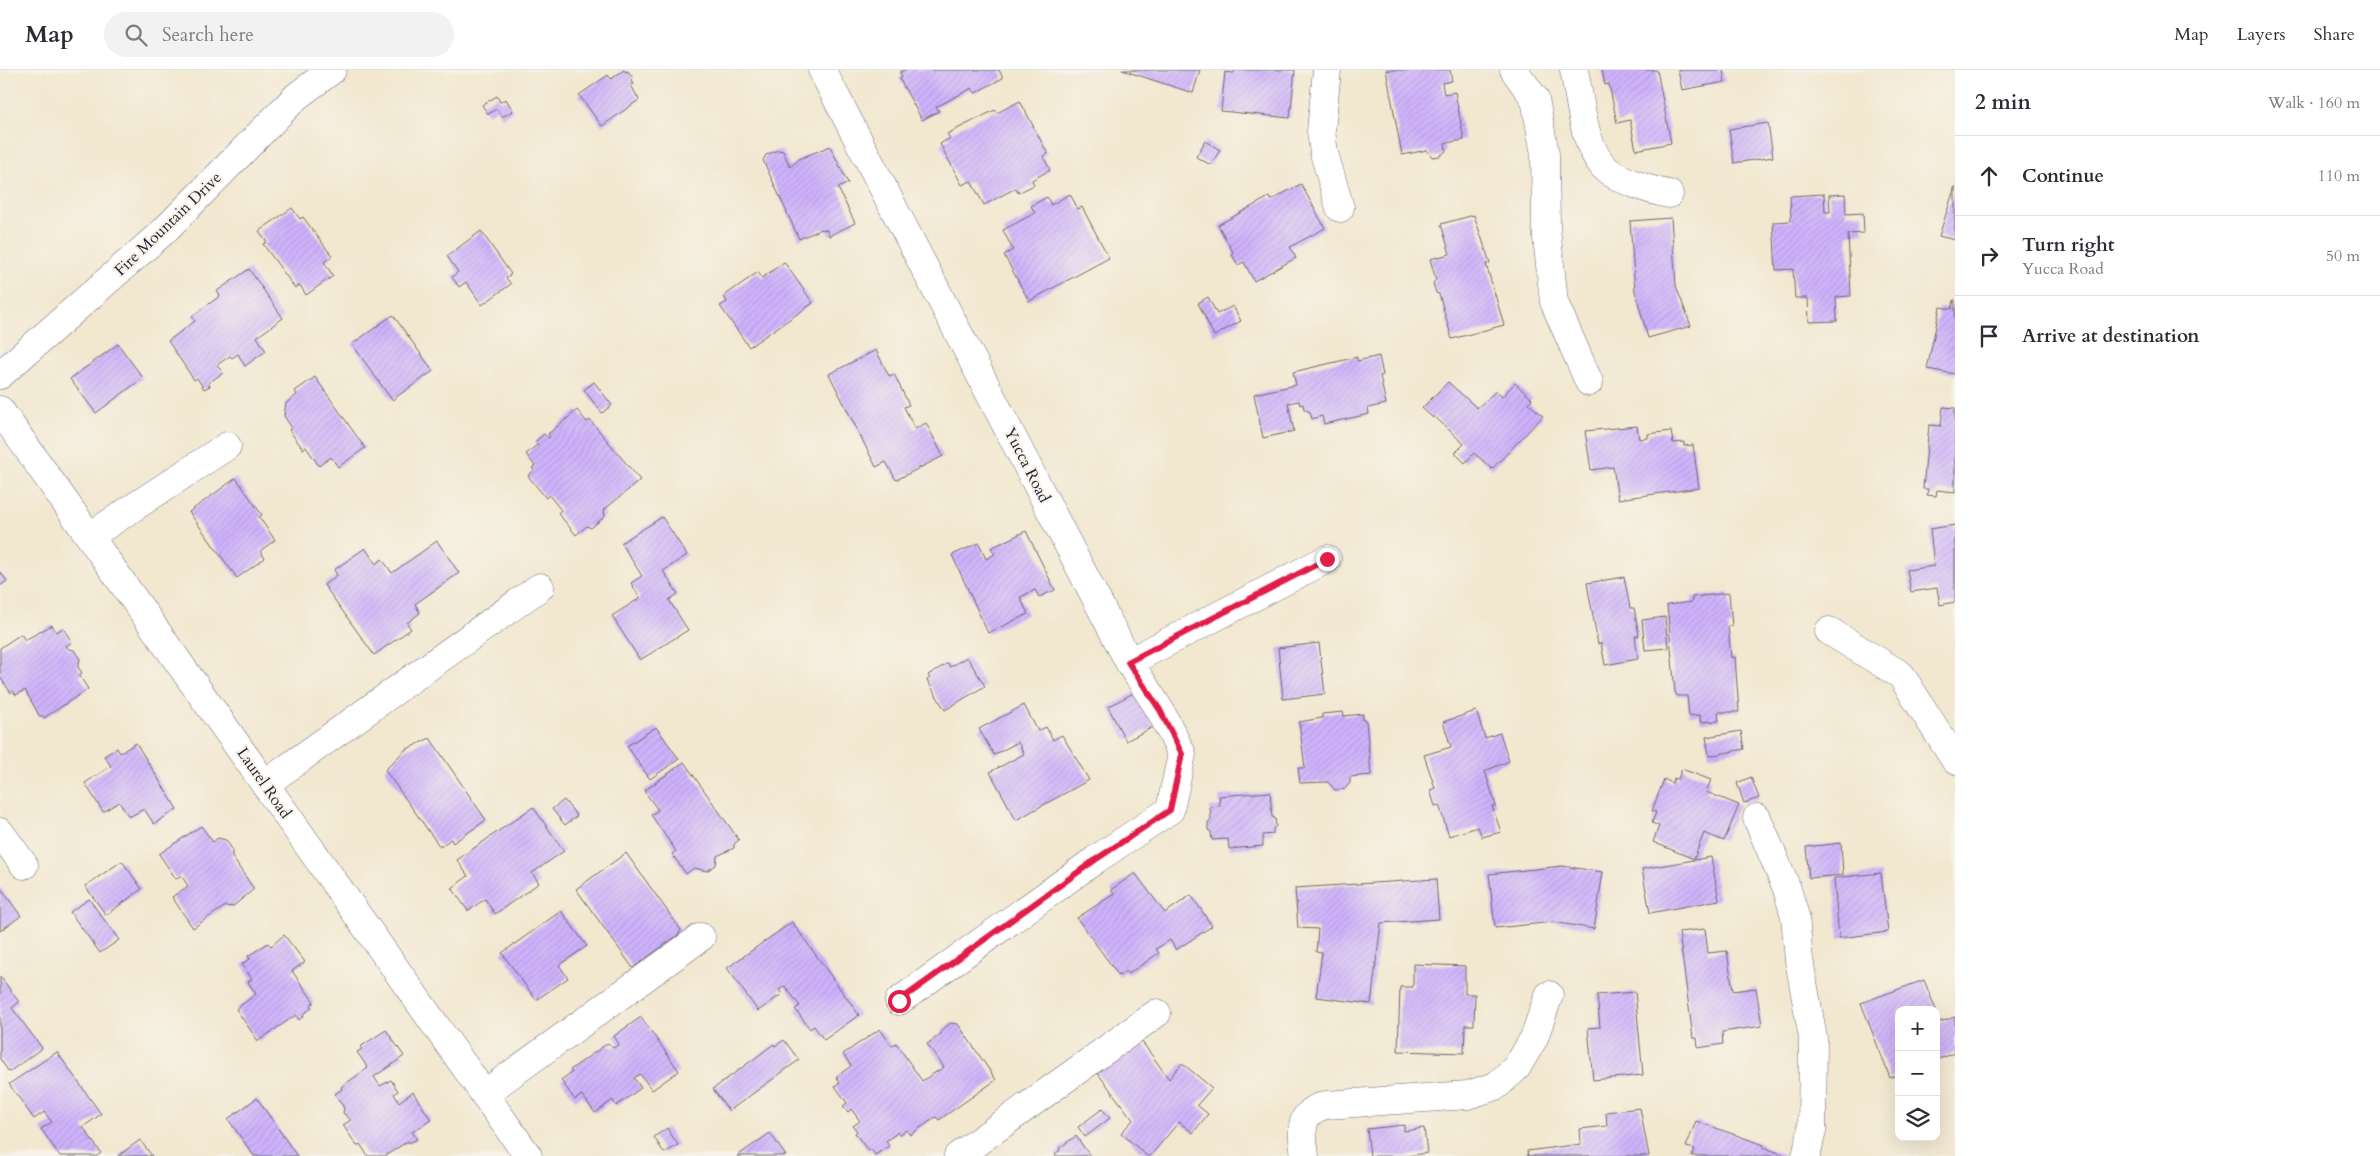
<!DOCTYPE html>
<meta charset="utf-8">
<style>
:root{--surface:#fff;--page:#f2f2f3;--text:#2b2b33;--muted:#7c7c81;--line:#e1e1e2}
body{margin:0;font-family:Cardo,serif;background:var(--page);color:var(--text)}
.controls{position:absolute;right:15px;bottom:15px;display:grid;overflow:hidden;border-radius:10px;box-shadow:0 5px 20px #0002}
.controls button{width:45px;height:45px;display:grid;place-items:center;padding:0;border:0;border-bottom:1px solid var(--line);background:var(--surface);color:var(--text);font:25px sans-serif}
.stop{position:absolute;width:15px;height:15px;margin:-11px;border:4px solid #e11d48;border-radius:50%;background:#fff}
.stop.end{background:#e11d48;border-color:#fff;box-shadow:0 1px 5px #0008}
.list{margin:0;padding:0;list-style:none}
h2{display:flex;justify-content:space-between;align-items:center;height:65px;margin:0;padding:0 20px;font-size:21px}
h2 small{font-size:16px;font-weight:400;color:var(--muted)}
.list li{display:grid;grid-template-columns:32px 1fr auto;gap:15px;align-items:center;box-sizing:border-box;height:80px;padding:0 20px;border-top:1px solid var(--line)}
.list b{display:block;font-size:19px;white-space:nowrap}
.list p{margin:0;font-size:16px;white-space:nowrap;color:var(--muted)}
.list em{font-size:16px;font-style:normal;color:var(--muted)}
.icon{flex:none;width:28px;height:28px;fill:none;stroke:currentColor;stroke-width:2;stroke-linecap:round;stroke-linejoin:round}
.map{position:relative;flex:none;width:1955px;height:1086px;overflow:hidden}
header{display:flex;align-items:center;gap:30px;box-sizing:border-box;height:70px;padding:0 25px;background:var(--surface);border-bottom:1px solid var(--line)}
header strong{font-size:24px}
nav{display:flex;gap:28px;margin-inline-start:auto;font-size:18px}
.search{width:350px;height:45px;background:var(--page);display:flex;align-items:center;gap:12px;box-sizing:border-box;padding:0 18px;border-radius:28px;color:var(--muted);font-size:19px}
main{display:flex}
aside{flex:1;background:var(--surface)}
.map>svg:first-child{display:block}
.building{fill:url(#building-hatch)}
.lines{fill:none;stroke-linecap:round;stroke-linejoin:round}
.minor-casing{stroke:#6b676f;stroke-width:29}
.major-casing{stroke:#6b676f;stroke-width:29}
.minor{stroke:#fff;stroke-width:28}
.major{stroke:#fff;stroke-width:28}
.route{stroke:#e11d48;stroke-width:6}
.labels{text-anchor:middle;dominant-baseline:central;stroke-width:4;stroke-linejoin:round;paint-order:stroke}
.street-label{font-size:16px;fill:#22223b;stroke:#f7f3e8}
</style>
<header>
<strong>Map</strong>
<div class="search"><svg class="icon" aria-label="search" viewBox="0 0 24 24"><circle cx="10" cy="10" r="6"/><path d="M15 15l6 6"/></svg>Search here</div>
<nav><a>Map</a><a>Layers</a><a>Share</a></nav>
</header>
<main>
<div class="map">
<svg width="1955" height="1086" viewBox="0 0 1955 1086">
<defs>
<pattern id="building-hatch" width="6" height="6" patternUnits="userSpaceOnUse" patternTransform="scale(1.25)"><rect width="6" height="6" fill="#cfb2fc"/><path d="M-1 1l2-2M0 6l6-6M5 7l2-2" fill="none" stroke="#b199d9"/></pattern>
</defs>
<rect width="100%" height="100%" fill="#f7f3e8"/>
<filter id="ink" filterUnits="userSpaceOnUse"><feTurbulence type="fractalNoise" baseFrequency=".02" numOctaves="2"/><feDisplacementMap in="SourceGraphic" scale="10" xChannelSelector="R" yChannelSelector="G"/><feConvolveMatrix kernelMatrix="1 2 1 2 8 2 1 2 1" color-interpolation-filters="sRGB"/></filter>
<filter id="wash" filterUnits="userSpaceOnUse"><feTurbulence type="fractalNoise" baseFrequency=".0096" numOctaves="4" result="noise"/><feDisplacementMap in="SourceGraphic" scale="20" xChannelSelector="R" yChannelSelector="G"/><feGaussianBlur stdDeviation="1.12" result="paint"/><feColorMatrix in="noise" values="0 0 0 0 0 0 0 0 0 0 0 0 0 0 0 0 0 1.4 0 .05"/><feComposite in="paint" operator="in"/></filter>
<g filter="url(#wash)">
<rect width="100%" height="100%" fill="#f2e7cf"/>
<g id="blocks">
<g class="building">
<polygon points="624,0 626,2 628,1 633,8 631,10 634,14 631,15 639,30 602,56 579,25 608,5 611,9"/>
<polygon points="904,0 999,0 1003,8 975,23 972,18 936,37 939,41 922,50 899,8 902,7 900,2"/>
<polygon points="1122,0 1200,0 1193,23"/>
<polygon points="1235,0 1295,0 1290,48 1221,41 1225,2 1234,3"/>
<polygon points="1386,0 1450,0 1452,11 1442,13 1444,24 1455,22 1464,70 1445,73 1446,81 1440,86 1432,87 1427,80 1402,85"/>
<polygon points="1602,0 1657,0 1671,73 1636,80 1630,50 1617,53 1609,14 1605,15"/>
<polygon points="1678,0 1723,0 1725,12 1682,20"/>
<polygon points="497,26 500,32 506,29 513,41 502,47 497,39 488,44 482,35"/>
<polygon points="1020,31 1048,84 1043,86 1050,100 1032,110 1034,115 1018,123 1016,118 984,135 971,111 962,115 940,74 950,68 947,64 995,40 997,43"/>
<polygon points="1768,53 1773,87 1734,93 1729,59"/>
<polygon points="1205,71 1220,80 1211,95 1196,87"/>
<polygon points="830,76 848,113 838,118 855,153 829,166 827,160 822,159 799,169 763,90 766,85 778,80 783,81 790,97 799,89"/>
<polygon points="1301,114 1325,158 1290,177 1296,188 1254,211 1244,192 1238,195 1232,185 1234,184 1218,155 1269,127 1271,130"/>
<polygon points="1955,116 1955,170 1939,166"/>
<polygon points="1070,124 1078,139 1082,137 1109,188 1029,231 1004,185 1013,180 1003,160 1035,143 1031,136 1047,127 1051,135"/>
<polygon points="1824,124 1825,142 1830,142 1829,125 1845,124 1846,144 1863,143 1864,163 1848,164 1851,226 1836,227 1837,251 1809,252 1808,228 1795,228 1793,199 1776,200 1773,152 1791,151 1790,126"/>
<polygon points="292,138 300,149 303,147 332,186 324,192 333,206 306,225 300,215 295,218 263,174 267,172 259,161"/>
<polygon points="1474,145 1490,193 1486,194 1504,255 1452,269 1439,224 1436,223 1433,213 1436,210 1430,189 1450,184 1441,154"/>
<polygon points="1671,148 1676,216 1691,256 1648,268 1635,221 1630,151"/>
<polygon points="481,161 511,204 506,208 511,214 482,235 466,212 459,217 452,207 458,202 447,186"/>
<polygon points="784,192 813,233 749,277 720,236 727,232 724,226 758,202 762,208"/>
<polygon points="249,199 283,248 257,267 266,281 245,296 238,284 232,288 230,286 217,295 223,303 208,313 210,316 204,319 197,308 194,310 168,271 195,251 192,246 220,226 217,221"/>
<polygon points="1208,227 1217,244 1233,236 1241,251 1214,266 1198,233"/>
<polygon points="1954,230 1955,230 1955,304 1927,299 1940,237 1952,239"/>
<polygon points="393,245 433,301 392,330 352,274"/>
<polygon points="118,274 143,308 96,343 70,309"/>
<polygon points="876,280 889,306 894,304 909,335 904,337 915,359 926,353 943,386 896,410 886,392 876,397 829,304"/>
<polygon points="1379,286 1383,305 1380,306 1386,334 1368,338 1369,344 1324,354 1322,346 1312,349 1310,342 1304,339 1303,334 1300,335 1299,331 1288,333 1294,361 1263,368 1254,324 1296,315 1293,302 1357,287 1357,291"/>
<polygon points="315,307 365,378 338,397 331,387 319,396 306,377 303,379 289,360 292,358 284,346 286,333 297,325 295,321"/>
<polygon points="594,312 612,335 602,343 584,320"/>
<polygon points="1448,312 1477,338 1496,321 1502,327 1515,313 1532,329 1528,333 1543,346 1492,399 1474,383 1465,393 1455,383 1464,374 1434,346 1433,348 1422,338"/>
<polygon points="1943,337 1955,338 1955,422 1937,420 1936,426 1927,425 1928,419 1923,419 1929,355 1941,356"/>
<polygon points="577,340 587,352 590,350 640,410 604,440 605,446 591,458 587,456 576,465 558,443 561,440 549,425 546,428 528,406 534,400 532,398 535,396 526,384 538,374 535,372 544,364 548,368 550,367 548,364"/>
<polygon points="1637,356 1639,369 1648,368 1648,364 1671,361 1673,373 1684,372 1684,376 1693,375 1699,418 1618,429 1613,397 1591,400 1585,361"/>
<polygon points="236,408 262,445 259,447 275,470 260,481 265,488 237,508 189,442"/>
<polygon points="662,447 687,485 663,501 678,524 669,530 688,560 640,590 612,546 640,528 631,513 642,506 621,473"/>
<polygon points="1955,455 1955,532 1940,535 1937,518 1911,522 1907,500 1934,496 1930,459"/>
<polygon points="1026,461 1055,520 1039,527 1035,520 1020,527 1028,544 988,563 952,485 979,473 986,489 995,484 991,478"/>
<polygon points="437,471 459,503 415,534 420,543 407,553 411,559 374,585 324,515 337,505 334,500 365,478 376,494 382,489 392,503"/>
<polygon points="0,502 7,511 0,516"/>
<polygon points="1624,507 1630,538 1634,538 1639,566 1635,566 1638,589 1605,595 1601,573 1598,574 1587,513"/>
<polygon points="1729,523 1732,556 1728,556 1731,588 1735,587 1739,642 1718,642 1719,651 1700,652 1700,645 1689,646 1687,626 1677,626 1675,622 1667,535 1692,532 1692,527"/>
<polygon points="1665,547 1668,578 1645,580 1642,550"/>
<polygon points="52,555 56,562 63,558 72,572 66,576 69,579 74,580 80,589 78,597 82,603 79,605 88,619 44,648 42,645 40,647 25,620 16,625 13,621 11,623 0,607 0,578 21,564 25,570"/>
<polygon points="1319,573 1325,624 1283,629 1278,578"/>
<polygon points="967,587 985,616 945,640 927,610 930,608 928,605 948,593 950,597"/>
<polygon points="1135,622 1153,657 1126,671 1108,637"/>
<polygon points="1024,635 1038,661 1046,657 1053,670 1062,665 1089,710 1016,750 990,702 1024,684 1018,672 994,685 979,659"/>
<polygon points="1476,641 1485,668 1500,663 1509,691 1485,701 1496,736 1492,736 1501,762 1482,767 1478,757 1449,766 1439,735 1435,736 1430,720 1435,718 1424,685 1451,677 1443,652"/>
<polygon points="1343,642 1344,646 1363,644 1363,650 1366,650 1371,705 1350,707 1350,713 1345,719 1335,720 1328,712 1300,713 1298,698 1305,698 1299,652 1322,648 1322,644"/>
<polygon points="656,657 679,689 650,709 627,676"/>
<polygon points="1741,661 1744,679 1709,686 1706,667"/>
<polygon points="430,668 486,750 453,773 451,769 440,777 385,700 405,680"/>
<polygon points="136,673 177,739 154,754 144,739 129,747 119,732 103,742 85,713 111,696 104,686 117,678 120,683"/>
<polygon points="684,692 739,770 734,774 734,778 717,786 716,795 707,801 694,798 686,804 672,784 676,781 651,745 658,740 644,721"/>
<polygon points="1682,699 1711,710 1706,722 1739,735 1724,771 1704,763 1694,789 1653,772 1659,756 1652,753 1656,742 1652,741 1664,709 1672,713 1674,708 1678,709"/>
<polygon points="1751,707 1759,728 1744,733 1737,713"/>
<polygon points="1270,722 1272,747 1275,748 1276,756 1273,759 1273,764 1263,765 1263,776 1229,779 1228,769 1212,770 1211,762 1208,760 1208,753 1211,749 1210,737 1220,736 1219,726"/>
<polygon points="564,730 577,746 565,755 552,739"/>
<polygon points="533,737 564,781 532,803 539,813 495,844 485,829 468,841 452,818 468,806 457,790"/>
<polygon points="201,756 213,772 218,768 226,770 232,779 232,787 254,819 232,837 225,836 193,858 172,827 188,816 181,805 176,809 159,784"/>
<polygon points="1841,773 1843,805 1809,808 1806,777"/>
<polygon points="626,783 681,860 678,865 633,898 576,819"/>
<polygon points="1711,787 1719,830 1650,843 1642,799"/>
<polygon points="122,791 142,819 106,845 85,816"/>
<polygon points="1562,796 1603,802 1594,859 1554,852 1495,858 1489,804"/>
<polygon points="1135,803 1165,843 1191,825 1212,856 1176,880 1170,870 1156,879 1159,883 1128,904 1126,901 1119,906 1077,848 1114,824 1111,820"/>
<polygon points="1881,803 1888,862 1839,868 1834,808"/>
<polygon points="1436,809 1439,849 1381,853 1371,934 1316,927 1322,883 1316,882 1318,859 1298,858 1295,818"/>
<polygon points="0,817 21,846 0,861"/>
<polygon points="89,829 119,870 100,883 70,842"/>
<polygon points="561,841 587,876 559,895 568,908 536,930 502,883"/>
<polygon points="792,852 859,945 824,970 814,956 810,959 795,939 800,936 785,916 779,920 782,924 758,941 727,898"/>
<polygon points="1705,859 1708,883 1727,881 1733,921 1756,918 1762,956 1722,962 1723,974 1698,978 1697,968 1693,968 1679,862"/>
<polygon points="284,865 305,892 292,901 314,932 310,935 312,938 303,944 304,946 299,950 296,945 258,971 236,939 256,924 248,912 252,909 242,894 250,889 248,886 268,873 271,876"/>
<polygon points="1413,894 1465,896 1465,924 1475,924 1474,955 1465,955 1464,983 1398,981 1400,917 1413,917"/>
<polygon points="0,906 19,932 12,938 42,978 9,1002 0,989"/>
<polygon points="1924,910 1936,940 1899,940 1899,1004 1890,1008 1861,933"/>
<polygon points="1635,922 1643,1005 1593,1010 1588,958 1600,957 1597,925"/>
<polygon points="1936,942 1940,952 1955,947 1955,983 1936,990"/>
<polygon points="641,947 679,1001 652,1020 640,1004 634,1008 641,1018 616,1036 613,1030 595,1043 582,1025 575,1030 561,1010 572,1002 570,1000 608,973 613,978 619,974 614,966"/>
<polygon points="951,953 958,954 996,1010 939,1050 936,1047 910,1065 906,1060 900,1065 898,1062 886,1071 889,1076 875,1085 871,1079 868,1081 855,1063 857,1061 853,1056 860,1051 851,1039 848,1042 843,1036 847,1033 835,1016 840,1013 836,1007 851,996 843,984 880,959 892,976 896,973 922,1011 944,997 927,974 941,964 943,959"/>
<polygon points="1129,954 1169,1009 1182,993 1212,1018 1197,1035 1208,1044 1193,1063 1179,1052 1150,1086 1147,1086 1121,1063 1133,1050 1093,997"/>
<polygon points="386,960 404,986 374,1007 380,1016 391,1010 398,1021 394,1024 399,1032 413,1022 431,1050 412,1062 417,1069 409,1073 408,1071 385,1086 368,1086 360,1074 357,1076 343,1055 351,1050 343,1043 344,1038 335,1024 342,1019 341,1017 368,998 357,982 362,979 360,977"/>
<polygon points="784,970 799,990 729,1041 713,1019 774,974 775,976"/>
<polygon points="57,982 101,1044 83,1057 101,1083 97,1086 60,1086 41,1059 52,1052 44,1042 34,1049 9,1014"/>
<polygon points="257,1028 297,1086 254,1086 228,1049"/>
<polygon points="1640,1038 1649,1086 1528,1086 1527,1081 1581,1074 1580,1059 1607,1056 1606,1042"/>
<polygon points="1102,1039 1110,1048 1085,1067 1078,1057"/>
<polygon points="1696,1051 1764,1075 1763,1077 1787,1086 1692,1086 1695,1079 1686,1077"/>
<polygon points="1404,1055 1404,1061 1424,1058 1427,1083 1407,1086 1370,1086 1367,1059"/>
<polygon points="667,1058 678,1075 664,1083 654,1067"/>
<polygon points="770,1063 786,1086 737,1086"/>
<polygon points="1076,1066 1090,1086 1056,1086 1055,1084 1060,1080 1059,1078"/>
<polygon points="140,1070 152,1086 118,1086"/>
</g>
</g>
</g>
<g filter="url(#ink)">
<use href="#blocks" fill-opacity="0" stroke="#6b676f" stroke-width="1"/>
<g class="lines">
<g class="minor-casing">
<g id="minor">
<polyline points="822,0 1129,592 1327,489"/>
<polyline points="1327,0 1321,61 1324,83 1340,138"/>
<polyline points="1514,0 1535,29 1545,84 1546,158 1554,232 1589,312"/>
<path d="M1574,0C1581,31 1582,71 1603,96C1614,109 1652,121 1669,124"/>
<polyline points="0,340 528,1086"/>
<polyline points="90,466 227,376"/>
<polyline points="1829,561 1901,605 1955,690"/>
<polyline points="265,714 540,517"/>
<polyline points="1757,748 1787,819 1795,846 1799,890 1813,968 1812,1061 1806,1086"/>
<polyline points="0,762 24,795"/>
<polyline points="899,931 1095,790 1170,740 1182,684 1160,640 1129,592"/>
<polyline points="484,1024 701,867"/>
<polyline points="958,1086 1157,943"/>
<path d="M1305,1086C1302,1060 1297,1043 1326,1035L1468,1025L1496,1016L1517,997L1534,968L1549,925"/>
</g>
</g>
<g class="major-casing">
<polyline id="major" points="0,305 164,161 297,26 332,0"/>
</g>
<use href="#minor" class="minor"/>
<use href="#major" class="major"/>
</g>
</g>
<g class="lines" filter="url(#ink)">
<polyline class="route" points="899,931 1095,790 1170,740 1182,684 1160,640 1128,592 1327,489"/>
</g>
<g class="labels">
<g class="street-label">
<text transform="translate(168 154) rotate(-44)">Fire Mountain Drive</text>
<text transform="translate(1027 395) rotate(63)">Yucca Road</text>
<text transform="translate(264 713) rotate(55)">Laurel Road</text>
</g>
</g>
</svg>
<div class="controls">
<button>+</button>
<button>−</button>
<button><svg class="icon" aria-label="layers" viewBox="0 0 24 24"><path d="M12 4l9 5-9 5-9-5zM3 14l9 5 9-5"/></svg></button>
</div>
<div class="stop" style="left:899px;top:931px"></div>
<div class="stop end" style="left:1327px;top:489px"></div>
</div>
<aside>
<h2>2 min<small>Walk · 160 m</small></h2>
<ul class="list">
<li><svg class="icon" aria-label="ahead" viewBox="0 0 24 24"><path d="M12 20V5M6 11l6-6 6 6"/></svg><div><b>Continue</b></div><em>110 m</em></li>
<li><svg class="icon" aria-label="right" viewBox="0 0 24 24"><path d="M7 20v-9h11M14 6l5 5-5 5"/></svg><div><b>Turn right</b><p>Yucca Road</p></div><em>50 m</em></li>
<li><svg class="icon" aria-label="arrive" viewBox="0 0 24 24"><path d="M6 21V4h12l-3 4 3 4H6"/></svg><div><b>Arrive at destination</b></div></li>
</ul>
</aside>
</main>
